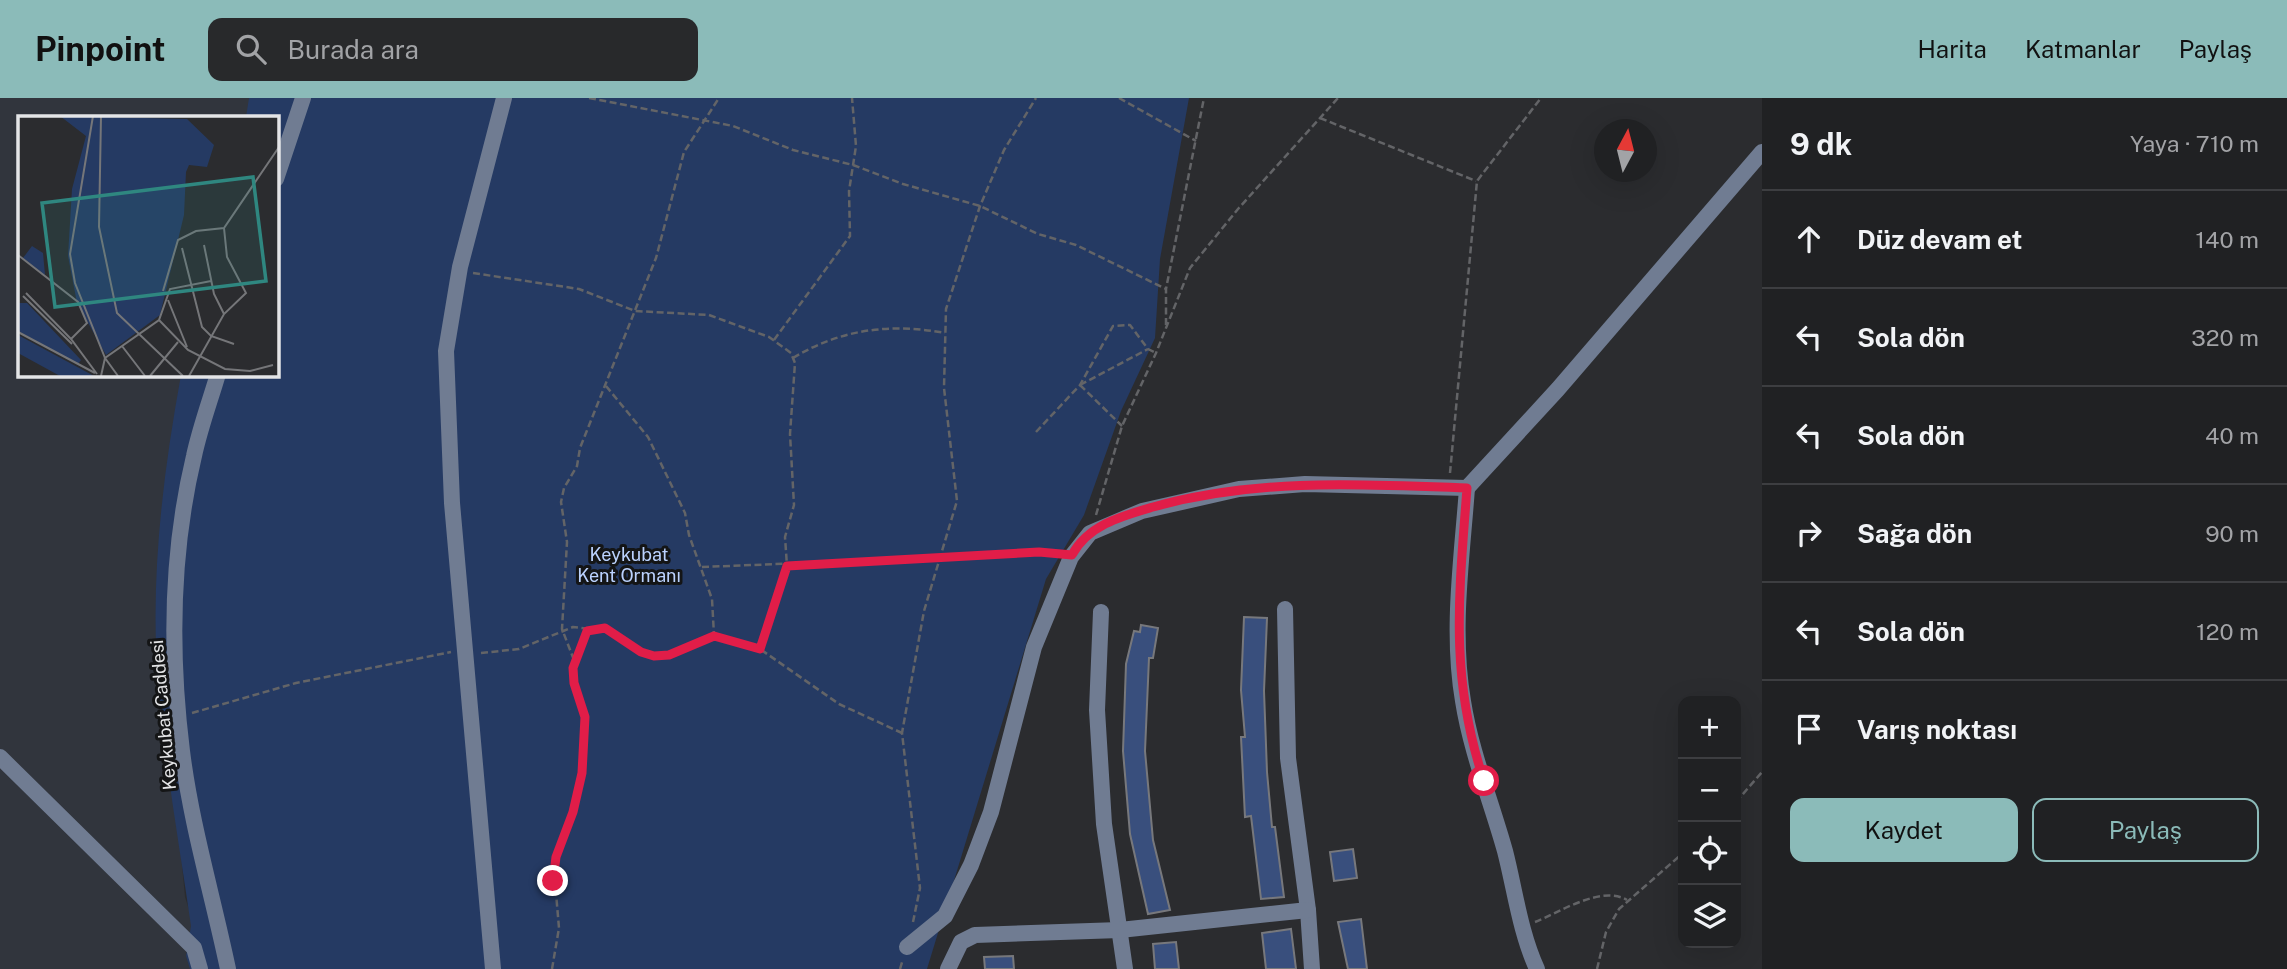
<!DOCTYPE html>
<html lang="tr">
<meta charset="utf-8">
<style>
:root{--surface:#202123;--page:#28292b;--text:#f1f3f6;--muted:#a2a3a6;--line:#3d3e41;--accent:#8bbbb9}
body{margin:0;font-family:"Public Sans",sans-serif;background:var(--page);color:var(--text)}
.controls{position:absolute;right:21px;bottom:21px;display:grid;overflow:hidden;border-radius:14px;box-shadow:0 7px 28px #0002}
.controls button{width:63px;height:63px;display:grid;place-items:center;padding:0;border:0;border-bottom:2px solid var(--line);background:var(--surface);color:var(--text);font:35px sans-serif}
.compass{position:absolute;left:1594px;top:21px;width:63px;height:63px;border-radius:50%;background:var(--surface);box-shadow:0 7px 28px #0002;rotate:7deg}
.stop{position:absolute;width:21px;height:21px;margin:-16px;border:5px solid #e11d48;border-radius:50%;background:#fff}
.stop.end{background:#e11d48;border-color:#fff;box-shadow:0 2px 7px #0008}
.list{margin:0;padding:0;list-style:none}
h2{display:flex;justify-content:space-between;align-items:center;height:91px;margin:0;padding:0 28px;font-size:30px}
h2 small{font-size:23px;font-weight:400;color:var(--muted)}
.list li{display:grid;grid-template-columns:46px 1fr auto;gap:21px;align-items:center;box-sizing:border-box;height:98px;padding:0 28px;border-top:2px solid var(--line)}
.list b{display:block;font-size:26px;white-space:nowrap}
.list em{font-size:23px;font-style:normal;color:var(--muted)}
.actions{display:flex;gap:14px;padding:21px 28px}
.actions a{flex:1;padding:16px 0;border:2px solid var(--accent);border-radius:14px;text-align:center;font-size:24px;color:var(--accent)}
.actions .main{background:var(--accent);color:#111}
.icon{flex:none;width:38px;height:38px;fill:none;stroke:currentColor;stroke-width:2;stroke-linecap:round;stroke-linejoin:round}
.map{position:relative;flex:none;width:1762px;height:871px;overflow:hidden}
header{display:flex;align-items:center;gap:42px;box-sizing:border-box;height:98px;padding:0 35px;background:var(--accent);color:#111}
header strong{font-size:33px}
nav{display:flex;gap:38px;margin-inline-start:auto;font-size:24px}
.search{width:490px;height:63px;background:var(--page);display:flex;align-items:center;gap:18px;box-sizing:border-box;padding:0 24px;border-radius:14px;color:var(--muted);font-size:26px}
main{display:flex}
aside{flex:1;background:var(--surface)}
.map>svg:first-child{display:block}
.built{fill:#31353d}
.green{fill:#253a63}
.building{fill:#394f7d;stroke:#77787c;stroke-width:2}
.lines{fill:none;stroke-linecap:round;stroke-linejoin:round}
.path{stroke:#636467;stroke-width:2.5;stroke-dasharray:7 3.5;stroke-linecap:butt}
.minor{stroke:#707c92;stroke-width:16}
.route{stroke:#e11d48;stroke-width:9}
.labels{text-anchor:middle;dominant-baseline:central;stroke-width:6;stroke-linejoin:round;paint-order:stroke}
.park-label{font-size:18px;fill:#bbd2fe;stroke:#141516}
.street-label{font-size:18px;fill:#e4e5e7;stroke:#141516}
.inset-road{fill:none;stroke:#757679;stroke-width:2}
.view{fill:#2f8780;fill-opacity:0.15;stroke:#2f8780;stroke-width:3.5}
.inset-edge{fill:none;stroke:#e4e5e7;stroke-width:3.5}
</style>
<header>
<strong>Pinpoint</strong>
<div class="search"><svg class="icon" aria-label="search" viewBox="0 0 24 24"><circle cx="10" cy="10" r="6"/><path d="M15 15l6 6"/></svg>Burada ara</div>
<nav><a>Harita</a><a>Katmanlar</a><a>Paylaş</a></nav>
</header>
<main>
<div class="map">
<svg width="1762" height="871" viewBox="0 0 1762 871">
<rect width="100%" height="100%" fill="#2b2c2f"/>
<polygon class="built" points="0,0 270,0 265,19 19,19 19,276 204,277 158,506 185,799 208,871 0,871"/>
<path class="green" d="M249,0H1189L1160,161L1155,240L1121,313L1084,417L1046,481L927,871H190L186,858L191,828C180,751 166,673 159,595C149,489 162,381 181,277L276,276V19H246Z"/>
<g class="building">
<polygon points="1244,519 1267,520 1264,593 1267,674 1272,729 1275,729 1284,799 1261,801 1251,718 1245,719 1241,639 1245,639 1241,592"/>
<polygon points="1141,527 1158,530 1153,560 1149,560 1145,653 1153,742 1170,812 1148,816 1130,736 1123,653 1126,566 1134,533 1140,534"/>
<polygon points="1353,751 1357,780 1334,783 1330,754"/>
<polygon points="1361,821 1367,871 1348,871 1338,824"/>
<polygon points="1291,831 1296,871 1266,871 1262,835"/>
<polygon points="1176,844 1179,871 1155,871 1153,846"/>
<polygon points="1013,858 1014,871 985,871 984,859"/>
</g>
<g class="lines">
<g class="path">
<polyline points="589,0 733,28 793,52 853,67 903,86 980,108 1038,136 1076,147 1166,191"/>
<polyline points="1119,0 1196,43"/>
<polyline points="1320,20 1476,83"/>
<polyline points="473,175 579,191 635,213 709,217 769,239 791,255 795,265 790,336 794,407 785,439 787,468 760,551"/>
<polyline points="1166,227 1166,191 1204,0"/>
<polyline points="774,242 850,138 849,93 856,48 852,0"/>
<path d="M793,260C841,231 890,225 945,235"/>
<polyline points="1080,287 1148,251"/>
<polyline points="1080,287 1122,328"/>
<polyline points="606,288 648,339 685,415 689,437 712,501 714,537"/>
<polyline points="1036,334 1080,287 1113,228 1130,227 1148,251 1156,255"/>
<polyline points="1450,375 1477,83 1541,0"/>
<polyline points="1096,417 1122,328 1156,255 1190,170 1238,111 1338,0"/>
<polyline points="702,469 1055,455"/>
<polyline points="481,555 519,551 573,529 592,531"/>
<polyline points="574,562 562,531 567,444 561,404 564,390 577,368 580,350 656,160 684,54 719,0"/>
<polyline points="192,615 296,585 451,554"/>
<polyline points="1736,704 1762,674"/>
<polyline points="913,824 920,790 902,635 924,513 957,403 944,290 946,211 980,108 1004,52 1036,0"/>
<path d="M1535,824C1560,814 1601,787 1627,802"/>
<polyline points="552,871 559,830 554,772 573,714 584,653 585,619 574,585 573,570 587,533 605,530 641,554 654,558 669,557 714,538 760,551 839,606 902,635"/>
<polyline points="900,871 903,861"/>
<polyline points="1597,871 1606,834 1619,811 1683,755"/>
</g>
<g class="minor">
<polyline points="276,81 303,0"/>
<path d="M218,276C210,303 200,330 194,358C171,454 170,556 182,653C191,726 213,799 228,871"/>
<path d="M1467,390C1462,460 1451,533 1463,603C1471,654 1491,703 1505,753C1515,792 1520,834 1537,871"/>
<polyline points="1285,511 1288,660 1308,812 1312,871"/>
<polyline points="1101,514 1097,612 1104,726 1125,871"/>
<polyline points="0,659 194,850 200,871"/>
<polyline points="907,849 945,818 971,767 991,714 1034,549 1071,459 1090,435 1142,413 1239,391 1305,386 1467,390 1558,291 1762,54"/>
<polyline points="493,871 452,405 446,253 460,169 504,0"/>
<polyline points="948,871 961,844 975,837 1120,832 1308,812"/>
</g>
</g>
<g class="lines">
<path class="route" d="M553,783L556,759L573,714L582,675L585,619L574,585L573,570L587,533L605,530L641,554L654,558L669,557L714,538L760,551L787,468L1039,454L1072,457C1088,427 1122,418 1153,409C1256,380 1361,386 1467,390C1459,497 1449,578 1484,683"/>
</g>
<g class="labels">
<g class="park-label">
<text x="629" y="456">Keykubat<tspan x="629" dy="21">Kent Ormanı</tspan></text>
</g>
<g class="street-label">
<text transform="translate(163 617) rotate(-95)">Keykubat Caddesi</text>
</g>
</g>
<g transform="translate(18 18)">
<rect width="261" height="261" fill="#2b2c2f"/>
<path d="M42,0L169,3L196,29L189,51L171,49L168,56L166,99L142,199L88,239L59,187L50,140L54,73L68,20ZM14,130L25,137L27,159L5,142ZM0,187H9L63,244L60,248L0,215ZM0,219L76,260H42L0,237Z" fill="#253a63"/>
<path class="inset-road" d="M75,0L52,138L57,167L87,242L83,260M83,0L81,111L99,197L165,260M186,129L196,178L206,198M164,132L184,211L193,220L216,228M0,139L60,186L69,207L53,223M145,175L160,124L178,115L206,112L261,31M8,177L53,223L79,258M5,180L54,228M150,184L169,231M141,204L170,234L207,253L232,255L255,249M0,216L77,257M104,230L127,260M100,260L87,242L141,204L152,173L193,165M132,260L160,226M171,260L206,198L228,177L209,141L206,112"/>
<path class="view" d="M235,61L248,165L37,191L24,87Z"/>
<rect width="261" height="261" class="inset-edge"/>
</g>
</svg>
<div class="controls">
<button>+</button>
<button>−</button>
<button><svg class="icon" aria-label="locate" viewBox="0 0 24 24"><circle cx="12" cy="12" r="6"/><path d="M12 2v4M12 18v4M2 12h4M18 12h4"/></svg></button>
<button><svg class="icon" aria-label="layers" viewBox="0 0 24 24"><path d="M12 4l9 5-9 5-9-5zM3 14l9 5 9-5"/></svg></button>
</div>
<svg class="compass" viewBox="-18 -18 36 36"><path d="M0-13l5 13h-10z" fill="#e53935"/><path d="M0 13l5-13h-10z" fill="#a2a3a6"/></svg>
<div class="stop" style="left:1484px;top:683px"></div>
<div class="stop end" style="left:553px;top:783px"></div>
</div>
<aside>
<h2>9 dk<small>Yaya · 710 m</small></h2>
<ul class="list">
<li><svg class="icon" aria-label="ahead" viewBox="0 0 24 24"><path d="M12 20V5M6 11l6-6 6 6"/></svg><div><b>Düz devam et</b></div><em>140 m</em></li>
<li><svg class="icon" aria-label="left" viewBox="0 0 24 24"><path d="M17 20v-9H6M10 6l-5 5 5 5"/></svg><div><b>Sola dön</b></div><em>320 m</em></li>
<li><svg class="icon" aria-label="left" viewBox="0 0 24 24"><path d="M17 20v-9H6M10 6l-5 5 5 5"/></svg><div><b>Sola dön</b></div><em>40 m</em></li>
<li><svg class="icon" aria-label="right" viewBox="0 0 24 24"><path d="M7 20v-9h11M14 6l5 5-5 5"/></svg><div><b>Sağa dön</b></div><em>90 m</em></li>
<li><svg class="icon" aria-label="left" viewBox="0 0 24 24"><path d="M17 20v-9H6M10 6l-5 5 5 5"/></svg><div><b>Sola dön</b></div><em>120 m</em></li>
<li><svg class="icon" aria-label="arrive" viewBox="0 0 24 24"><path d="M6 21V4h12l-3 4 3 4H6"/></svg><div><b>Varış noktası</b></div></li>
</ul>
<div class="actions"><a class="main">Kaydet</a><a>Paylaş</a></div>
</aside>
</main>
